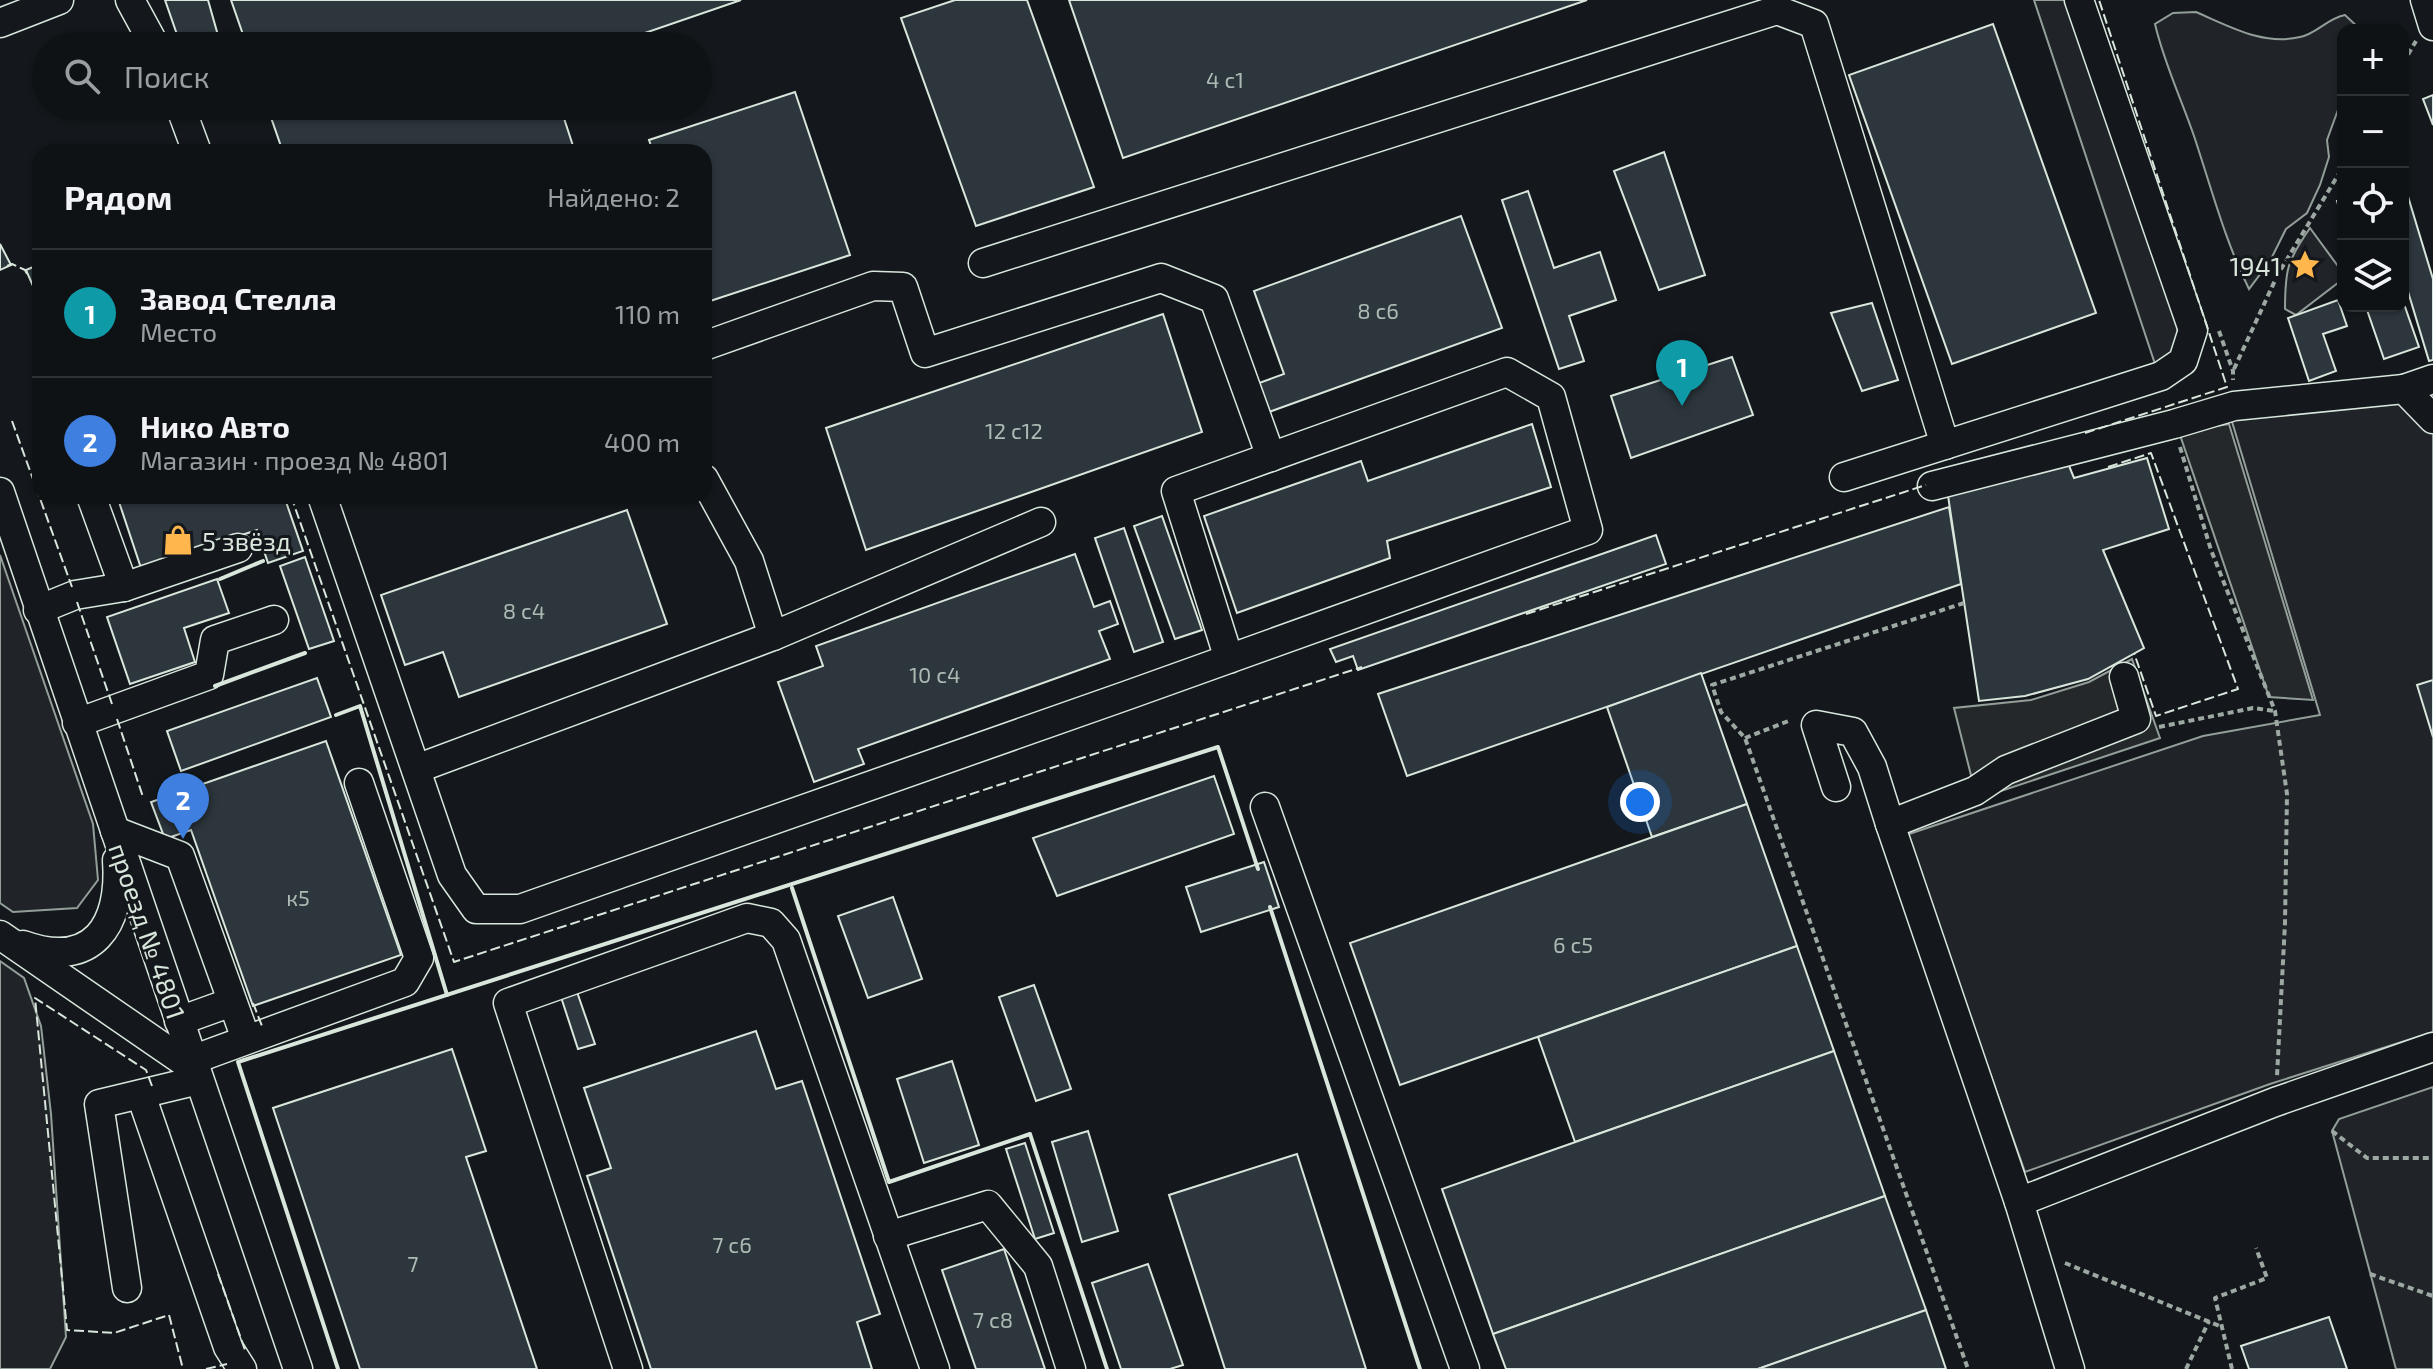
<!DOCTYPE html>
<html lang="ru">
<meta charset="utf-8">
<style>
:root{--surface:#0f1215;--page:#1d2022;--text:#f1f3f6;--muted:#9b9ea0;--line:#2f3234;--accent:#1a73e8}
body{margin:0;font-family:"Exo 2",sans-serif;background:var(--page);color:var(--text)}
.controls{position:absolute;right:24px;top:24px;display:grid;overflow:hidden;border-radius:16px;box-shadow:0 2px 6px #0004}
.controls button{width:72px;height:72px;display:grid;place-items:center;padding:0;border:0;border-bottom:2px solid var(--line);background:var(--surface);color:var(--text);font:40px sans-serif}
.you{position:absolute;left:1640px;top:802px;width:28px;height:28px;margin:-20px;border:6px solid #fff;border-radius:50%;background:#1a73e8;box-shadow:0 0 0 12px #1a73e833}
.badge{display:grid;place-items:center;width:52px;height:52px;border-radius:50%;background:var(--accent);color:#fff;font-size:26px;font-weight:700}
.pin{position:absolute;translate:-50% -66px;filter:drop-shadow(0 2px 4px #0008)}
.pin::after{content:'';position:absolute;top:42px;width:28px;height:24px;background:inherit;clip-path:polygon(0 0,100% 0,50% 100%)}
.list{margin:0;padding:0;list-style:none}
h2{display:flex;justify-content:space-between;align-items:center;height:104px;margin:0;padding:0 32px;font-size:34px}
h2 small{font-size:26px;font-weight:400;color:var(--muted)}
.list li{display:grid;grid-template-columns:52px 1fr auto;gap:24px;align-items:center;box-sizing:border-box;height:128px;padding:0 32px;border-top:2px solid var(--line)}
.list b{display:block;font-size:30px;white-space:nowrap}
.list p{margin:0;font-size:26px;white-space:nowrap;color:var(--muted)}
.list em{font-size:26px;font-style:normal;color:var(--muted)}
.icon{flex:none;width:44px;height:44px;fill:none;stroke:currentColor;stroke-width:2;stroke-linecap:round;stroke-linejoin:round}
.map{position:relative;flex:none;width:2433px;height:1369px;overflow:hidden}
.search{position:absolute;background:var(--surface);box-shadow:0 2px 6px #0004;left:32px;top:32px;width:680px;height:88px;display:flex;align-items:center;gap:20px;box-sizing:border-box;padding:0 28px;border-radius:44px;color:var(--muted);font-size:30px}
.panel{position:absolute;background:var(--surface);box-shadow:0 2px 6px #0004;left:32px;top:144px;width:680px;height:360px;border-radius:24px}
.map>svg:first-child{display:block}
.green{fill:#202428;stroke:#939e99;stroke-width:2}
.parking{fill:#24282b;stroke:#939e99;stroke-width:2}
.building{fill:#2c363c;stroke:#d8e6dc;stroke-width:2}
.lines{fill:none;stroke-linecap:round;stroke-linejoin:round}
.minor-casing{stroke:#d8e6dc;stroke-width:31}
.path{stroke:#9da8a2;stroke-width:4;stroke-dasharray:6 4;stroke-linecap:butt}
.minor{stroke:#14181c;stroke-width:28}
.fence{stroke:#d8e6dc;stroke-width:2;stroke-dasharray:10 4;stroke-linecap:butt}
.wall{stroke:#d8e6dc;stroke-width:4}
.labels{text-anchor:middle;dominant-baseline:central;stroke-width:6;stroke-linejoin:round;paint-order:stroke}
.number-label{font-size:22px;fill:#adbab4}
.poi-label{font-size:26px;fill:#d8e6dc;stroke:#14181c;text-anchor:end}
.street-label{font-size:26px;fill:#d8e6dc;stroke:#14181c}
</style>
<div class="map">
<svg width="2433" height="1369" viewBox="0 0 2433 1369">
<rect width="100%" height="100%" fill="#14181c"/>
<g class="green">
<polygon points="2034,0 2071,0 2178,327 2175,349 2156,367"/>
<path d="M2196,12C2229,26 2263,46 2300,37C2316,34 2328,18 2345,15L2361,30H2343V96L2327,140L2329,157L2320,185L2307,213L2286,229L2270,261L2249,289C2225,241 2211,187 2194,136C2181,98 2164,63 2155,24L2173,13Z"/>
<path d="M2310,228L2343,273V279L2296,315L2285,309C2285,270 2287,261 2310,228Z"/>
<polygon points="2371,394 2414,409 2433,431 2433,1032 2270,1084 2025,1172 1906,835 2203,736 2320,715 2230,415"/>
<polygon points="0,555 93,824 98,880 77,908 13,912 0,903"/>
<polygon points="0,961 24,978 41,1026 51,1114 66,1337 50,1369 0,1369"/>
<polygon points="2433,1087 2433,1369 2396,1369 2332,1131 2339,1119"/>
</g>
<g class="parking">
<polygon points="2229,424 2313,700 2269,697 2179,432"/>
<polygon points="2132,659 2160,738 1977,799 1954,708 2031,700 2089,682"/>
</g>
<g class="building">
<polygon points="165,0 208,0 221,46 181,46"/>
<polygon points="231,0 741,0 607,46 247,46"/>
<polygon points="955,0 1027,0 1094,187 976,226 901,18"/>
<polygon points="1069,0 1587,0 1123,158"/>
<polygon points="1993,24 2096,313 1952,364 1849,75"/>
<polygon points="795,92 850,255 704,303 704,152 653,152 649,140"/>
<polygon points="2433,95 2433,125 2423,99"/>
<polygon points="267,106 560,106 575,152 283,152"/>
<polygon points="1664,152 1705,275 1659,290 1614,171"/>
<polygon points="2403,180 2433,279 2433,360 2429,361 2403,275"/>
<polygon points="1528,191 1554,268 1600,252 1616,300 1569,316 1584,361 1559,369 1502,200"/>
<polygon points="2343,199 2343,222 2337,201"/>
<polygon points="1461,216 1502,328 1269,412 1259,383 1284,374 1254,291"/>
<polygon points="0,244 11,265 0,270"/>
<polygon points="40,264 40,302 26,270"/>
<polygon points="2338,300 2347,326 2323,334 2336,371 2309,381 2288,318"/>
<polygon points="2403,301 2419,347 2384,359 2367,310 2379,306 2403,306"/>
<polygon points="1872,303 1898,380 1862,391 1831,313"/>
<polygon points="1163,314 1202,432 866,550 826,428"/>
<polygon points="1732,357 1753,415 1631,458 1611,396"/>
<polygon points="1532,424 1551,487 1387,541 1390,558 1237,613 1204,516 1361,461 1368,481"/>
<polygon points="2065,456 2074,478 2147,458 2169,529 2103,550 2144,648 2088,679 2025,696 1979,701 1947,489"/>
<polygon points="117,496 284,496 303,551 268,563 257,530 141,568"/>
<polygon points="1949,507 1961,584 1407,776 1378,694"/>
<polygon points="627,510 667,624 459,697 443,652 405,665 381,595"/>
<polygon points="1162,516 1202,630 1175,639 1134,526"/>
<polygon points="1124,528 1163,642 1134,652 1095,538"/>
<polygon points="1656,535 1666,564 1358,670 1353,656 1336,662 1330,649"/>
<polygon points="1075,554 1094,607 1110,601 1118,624 1099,631 1110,659 858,749 864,764 814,782 778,682 823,666 816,646"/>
<polygon points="305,557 334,641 309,649 280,566"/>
<polygon points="217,579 229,613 184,628 195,662 130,684 107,617"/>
<polygon points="1701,673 1747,804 1652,837 1607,707"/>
<polygon points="317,678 331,717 181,771 167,731"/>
<polygon points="2433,680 2433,737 2417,685"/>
<polygon points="326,741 401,955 253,1006 191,830 165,839 151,802"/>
<polygon points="1214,776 1234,834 1057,896 1033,838"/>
<polygon points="1747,804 1797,946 1400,1085 1350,943"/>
<polygon points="1264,862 1279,907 1201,932 1186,887"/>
<polygon points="893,897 922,979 868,998 838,916"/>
<polygon points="1797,946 1834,1051 1575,1142 1538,1037"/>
<polygon points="1034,985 1071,1089 1036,1101 999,997"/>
<polygon points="576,989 595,1044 578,1049 560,994"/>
<polygon points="756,1031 776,1089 802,1081 880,1314 857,1322 872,1369 651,1369 587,1176 611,1168 584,1088"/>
<polygon points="452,1049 486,1151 466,1157 537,1369 360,1369 273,1108"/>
<polygon points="1834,1051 1885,1196 1493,1334 1442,1189"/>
<polygon points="952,1061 979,1145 924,1163 897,1079"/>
<polygon points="1088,1131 1118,1231 1082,1242 1052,1142"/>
<polygon points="1025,1143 1054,1233 1035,1239 1006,1149"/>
<polygon points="1297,1154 1366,1369 1225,1369 1169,1195"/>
<polygon points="1885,1196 1926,1310 1758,1369 1506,1369 1493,1334"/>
<polygon points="1004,1249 1045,1369 976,1369 942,1270"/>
<polygon points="1148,1264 1183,1365 1170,1369 1121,1369 1092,1283"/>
<polygon points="1926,1310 1946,1369 1758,1369 1817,1348"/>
<polygon points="2329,1317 2347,1369 2249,1369 2241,1346"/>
</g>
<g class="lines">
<g class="minor-casing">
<g id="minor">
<polyline points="130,0 155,46"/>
<polyline points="2425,0 2433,26"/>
<polyline points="0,23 59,0"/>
<polyline points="180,106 197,152"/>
<polyline points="983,263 1777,10 1814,24 1945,445"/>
<polyline points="704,346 873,286 903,287 925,353 1161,278 1214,299 1271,457"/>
<polyline points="2404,389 2433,379"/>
<polyline points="1844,477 2161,376 2183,361 2193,330 2079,0"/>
<polyline points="704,479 749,561 773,636 1041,522"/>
<polyline points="1932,486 2174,424 2234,406 2404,389 2433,419"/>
<polyline points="0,492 298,1369"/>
<polyline points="91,496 124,587"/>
<polyline points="322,496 452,875 476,909 520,909 1128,695 1588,530 1551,397 1507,372 1176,491 1229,659"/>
<polyline points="38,610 75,595 124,587 238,548"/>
<polyline points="2124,677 2136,719 2006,770 1975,791 1890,824 2019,1202 2275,1102 2433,1047"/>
<polyline points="77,723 209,675 215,640 274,620"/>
<polyline points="416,769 773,636"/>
<polyline points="1836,787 1816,725 1853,732 1872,767 1890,824"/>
<polyline points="1265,807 1465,1369"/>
<polyline points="115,831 180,856 246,1039"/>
<polyline points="0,935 183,1061 197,1077"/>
<path d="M23,945C93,970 122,925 117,860"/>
<polyline points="179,1021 232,1002"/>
<polyline points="192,1060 405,982 419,958 359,783"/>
<polyline points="141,1095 228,1347 242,1369"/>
<polyline points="2019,1202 2070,1369"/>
<polyline points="888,1236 988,1205 1038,1266 1071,1369"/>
<polyline points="127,1288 99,1104 199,1080"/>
<polyline points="628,1369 508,1003 747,918 771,923 786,940 935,1369"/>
</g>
</g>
<g class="path">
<polyline points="2403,63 2416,41"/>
<polyline points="2219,331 2233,371 2233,380"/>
<polyline points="2234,369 2278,274 2343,167"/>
<polyline points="2180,447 2211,550 2275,711 2287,794 2285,923 2277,1076"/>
<polyline points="1964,603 1712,685 1721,712 1745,738 1968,1369"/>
<polyline points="2159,727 2253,708 2275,711"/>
<polyline points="1745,738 1791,720"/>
<polyline points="2332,1131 2367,1158 2433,1158"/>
<polyline points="2065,1263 2222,1327"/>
<polyline points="2370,1274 2433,1296"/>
<polyline points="2186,1369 2209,1321"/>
<polyline points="2232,1369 2215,1298 2267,1278 2256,1248"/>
</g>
<use href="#minor" class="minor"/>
<g class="fence">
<polyline points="7,266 12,264 25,270 27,274"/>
<polyline points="34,293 40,308"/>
<polyline points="12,421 72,587"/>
<polyline points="2085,433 2227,387 2099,0"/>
<polyline points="2108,467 2151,453 2238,689 2156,716 2134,653"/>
<polyline points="291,496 454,962 1362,667"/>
<polyline points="77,602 112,704"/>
<polyline points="1526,614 1926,485"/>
<polyline points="117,719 143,797"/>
<polyline points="253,1003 262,1026"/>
<polyline points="152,1086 146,1070 35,998 67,1330 114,1333 169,1315 183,1369"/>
<polyline points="218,1274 245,1350"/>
<polyline points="206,1369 227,1364"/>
</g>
<g class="wall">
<polyline points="220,579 263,561"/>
<polyline points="215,686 305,653"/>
<polyline points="336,715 360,706 447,995"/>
<polyline points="792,888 889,1182 1030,1134 1107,1369"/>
<polyline points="1270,907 1420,1369"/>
<polyline points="338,1369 238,1062 1218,747 1258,869"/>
</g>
</g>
<defs>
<g id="sight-bare" transform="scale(2.4)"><path d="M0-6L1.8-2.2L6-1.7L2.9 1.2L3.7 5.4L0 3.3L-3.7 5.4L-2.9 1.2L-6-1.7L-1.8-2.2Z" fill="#ffb74d" stroke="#14181c" stroke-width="2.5" paint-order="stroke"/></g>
<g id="shop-bare" transform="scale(2.4)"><path d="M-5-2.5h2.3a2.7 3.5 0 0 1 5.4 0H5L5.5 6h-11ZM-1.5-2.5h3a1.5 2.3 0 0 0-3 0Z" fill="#ffb74d" stroke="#14181c" stroke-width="2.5" paint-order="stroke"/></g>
</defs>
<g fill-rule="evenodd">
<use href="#sight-bare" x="2305" y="265"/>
<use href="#shop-bare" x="178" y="540"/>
</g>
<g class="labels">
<g class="number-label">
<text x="1225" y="79">4 с1</text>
<text x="1378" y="310">8 с6</text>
<text x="1014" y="430">12 с12</text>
<text x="524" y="610">8 с4</text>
<text x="935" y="674">10 с4</text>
<text x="298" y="897">к5</text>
<text x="1573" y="944">6 с5</text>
<text x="732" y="1244">7 с6</text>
<text x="413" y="1263">7</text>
<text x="993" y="1319">7 с8</text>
</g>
<g class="poi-label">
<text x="2281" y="265">1941</text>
<text x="202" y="540" text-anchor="start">5 звёзд</text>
</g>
<g class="street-label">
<text transform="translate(148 931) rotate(71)">проезд № 4801</text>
</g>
</g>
</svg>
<div class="controls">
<button>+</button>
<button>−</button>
<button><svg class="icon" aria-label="locate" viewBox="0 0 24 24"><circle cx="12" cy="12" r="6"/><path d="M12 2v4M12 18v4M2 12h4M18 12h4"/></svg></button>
<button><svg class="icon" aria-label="layers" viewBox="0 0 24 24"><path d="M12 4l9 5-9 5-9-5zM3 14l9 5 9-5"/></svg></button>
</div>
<div class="you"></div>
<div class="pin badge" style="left:1682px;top:406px;background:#0f9aa8">1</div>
<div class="pin badge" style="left:183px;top:839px;background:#3f7fe0">2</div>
<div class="search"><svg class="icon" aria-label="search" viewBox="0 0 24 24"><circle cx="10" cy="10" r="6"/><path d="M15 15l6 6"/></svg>Поиск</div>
<section class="panel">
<h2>Рядом<small>Найдено: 2</small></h2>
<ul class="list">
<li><span class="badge" style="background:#0f9aa8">1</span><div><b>Завод Стелла</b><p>Место</p></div><em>110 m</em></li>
<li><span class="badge" style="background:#3f7fe0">2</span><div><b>Нико Авто</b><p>Магазин · проезд № 4801</p></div><em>400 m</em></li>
</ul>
</section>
</div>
